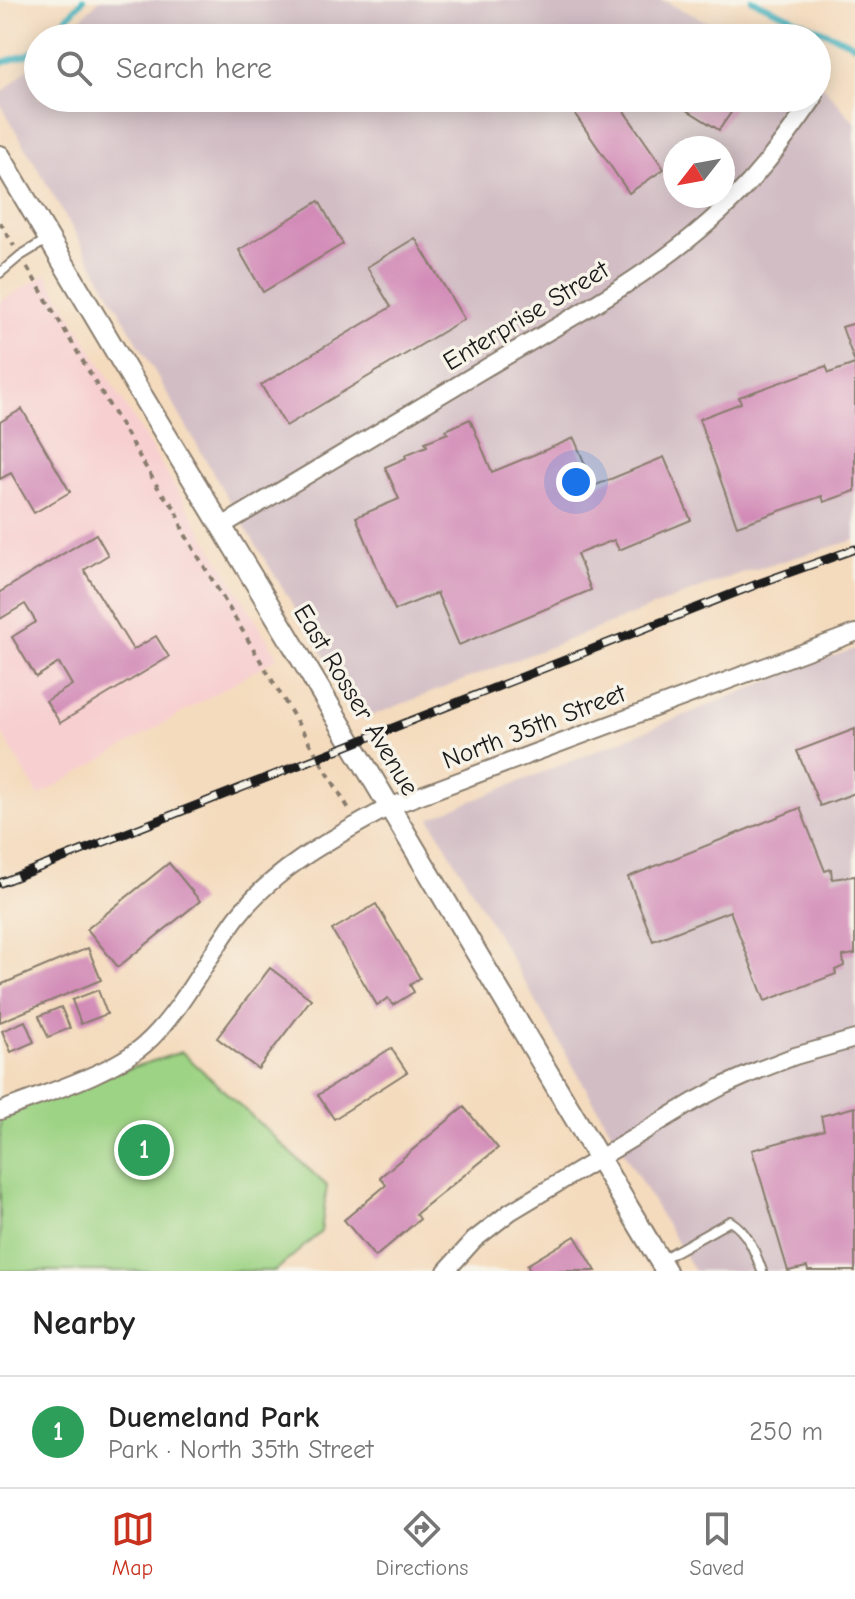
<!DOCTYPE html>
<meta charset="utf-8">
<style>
:root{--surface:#fff;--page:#f2f2f2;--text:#222;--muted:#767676;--line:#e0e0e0;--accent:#c8321e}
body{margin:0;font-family:"Comic Neue",sans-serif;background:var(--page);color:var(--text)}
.compass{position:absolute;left:663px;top:136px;width:72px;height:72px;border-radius:50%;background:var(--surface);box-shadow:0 4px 20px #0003;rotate:239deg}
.you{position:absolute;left:576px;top:482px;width:28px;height:28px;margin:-20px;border:6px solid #fff;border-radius:50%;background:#1a73e8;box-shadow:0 0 0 12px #1a73e833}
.badge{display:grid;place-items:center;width:52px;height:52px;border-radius:50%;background:var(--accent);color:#fff;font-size:26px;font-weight:700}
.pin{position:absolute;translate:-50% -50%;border:4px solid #fff;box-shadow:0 2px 8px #0006}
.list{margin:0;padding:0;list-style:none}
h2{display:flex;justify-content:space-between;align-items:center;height:104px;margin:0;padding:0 32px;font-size:34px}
h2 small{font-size:26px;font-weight:400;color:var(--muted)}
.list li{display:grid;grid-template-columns:52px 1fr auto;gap:24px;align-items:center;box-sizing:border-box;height:112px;padding:0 32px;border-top:2px solid var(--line)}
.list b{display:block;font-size:30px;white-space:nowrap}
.list p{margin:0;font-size:26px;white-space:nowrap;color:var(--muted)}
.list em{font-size:26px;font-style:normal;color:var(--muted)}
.icon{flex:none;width:44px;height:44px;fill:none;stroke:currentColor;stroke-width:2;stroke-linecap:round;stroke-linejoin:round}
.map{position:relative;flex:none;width:855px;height:1271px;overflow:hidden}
.search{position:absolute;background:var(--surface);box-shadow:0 4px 20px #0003;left:24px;right:24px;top:24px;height:88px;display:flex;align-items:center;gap:20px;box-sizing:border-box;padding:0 28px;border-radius:44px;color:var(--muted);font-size:30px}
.sheet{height:216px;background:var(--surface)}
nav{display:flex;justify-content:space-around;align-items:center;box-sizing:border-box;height:112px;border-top:2px solid var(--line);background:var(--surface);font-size:22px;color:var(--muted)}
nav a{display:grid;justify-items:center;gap:4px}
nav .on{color:var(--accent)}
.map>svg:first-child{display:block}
.built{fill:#f7cfd0}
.industrial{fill:#d2bdc5;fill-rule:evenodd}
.green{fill:#9dd384;stroke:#5c7850;stroke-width:2}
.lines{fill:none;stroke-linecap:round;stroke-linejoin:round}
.stream{stroke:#45b3bf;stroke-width:6}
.building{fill:#d28bb7}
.service-casing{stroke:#887c6d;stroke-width:12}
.minor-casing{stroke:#887c6d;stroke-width:20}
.tertiary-casing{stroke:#887c6d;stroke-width:24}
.path{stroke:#887c6d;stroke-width:4;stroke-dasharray:6 6;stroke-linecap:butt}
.service{stroke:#fff;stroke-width:8}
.minor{stroke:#fff;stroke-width:16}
.tertiary{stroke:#fff;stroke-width:20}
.rail-casing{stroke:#1c1c1c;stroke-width:9}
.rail{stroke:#f7f3e8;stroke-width:6;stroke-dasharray:18;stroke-linecap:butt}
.labels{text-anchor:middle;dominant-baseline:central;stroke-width:7;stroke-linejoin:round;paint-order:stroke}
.street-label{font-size:26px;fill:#1c1c1c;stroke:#f7f3e8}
</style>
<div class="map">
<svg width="855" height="1271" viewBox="0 0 855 1271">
<rect width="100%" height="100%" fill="#f7f3e8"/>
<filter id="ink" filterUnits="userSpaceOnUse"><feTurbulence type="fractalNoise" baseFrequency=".0125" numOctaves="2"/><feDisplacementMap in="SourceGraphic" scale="16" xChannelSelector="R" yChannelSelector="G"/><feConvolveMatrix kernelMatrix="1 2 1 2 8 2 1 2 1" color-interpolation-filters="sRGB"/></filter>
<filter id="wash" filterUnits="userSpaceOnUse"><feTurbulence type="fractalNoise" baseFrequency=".006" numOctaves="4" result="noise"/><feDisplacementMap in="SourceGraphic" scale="32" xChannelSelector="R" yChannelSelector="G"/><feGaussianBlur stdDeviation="1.8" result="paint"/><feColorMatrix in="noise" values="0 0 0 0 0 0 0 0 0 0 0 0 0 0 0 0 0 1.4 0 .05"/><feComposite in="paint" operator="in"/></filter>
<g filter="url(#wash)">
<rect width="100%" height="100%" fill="#f4dbbe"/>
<polygon class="built" points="46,274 278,657 39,796 0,730 0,302"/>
<g class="industrial">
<polygon points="100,0 662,0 741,38 60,38"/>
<path d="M38,59V98H817V79L855,123V540L735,575L363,719L231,504L0,103V95ZM675,148H723V196H675Z"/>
<polygon points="855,649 855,1271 694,1271 605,1121 430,818 813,663"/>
</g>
<polygon class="green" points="182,1052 327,1186 321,1232 275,1271 0,1271 0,1113 34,1098"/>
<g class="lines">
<g class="stream">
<polyline points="752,0 855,45"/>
<polyline points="48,38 83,0"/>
<polyline points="0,63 27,55 38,48"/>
</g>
</g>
<g id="blocks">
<g class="building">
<polygon points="564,98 615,98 664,169 629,193"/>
<polygon points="668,98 741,98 719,130"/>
<polygon points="319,201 343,244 263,292 239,250"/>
<polygon points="415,238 464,319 286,426 261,385 391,307 367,267"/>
<polygon points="855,323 855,363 842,327"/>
<polygon points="855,364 855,491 824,502 822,496 737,526 699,419 741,403 739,397 826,366 829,373"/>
<polygon points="22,409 70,492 34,513 11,473 0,479 0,422"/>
<polygon points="470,419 492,472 574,438 594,486 664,457 691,520 619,550 614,540 577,554 591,590 459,645 437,593 395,610 356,517 399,499 385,467 406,458 405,455 427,446 425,442 448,433 446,430"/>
<polygon points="96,534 108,555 84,570 133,650 156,636 169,657 60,723 46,701 72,685 59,663 36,677 12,637 36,622 25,604 0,619 0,592"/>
<polygon points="855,729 855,793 820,806 797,751"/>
<polygon points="800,808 825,871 831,869 832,879 855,876 855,954 843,956 844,966 835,970 836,974 765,1001 730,911 653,941 628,877"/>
<polygon points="169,863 200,901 118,967 87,929"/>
<polygon points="376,904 420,978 410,985 414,992 393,1005 388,998 377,1005 332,930"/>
<polygon points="88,948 101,980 0,1022 0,985"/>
<polygon points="270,968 311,999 258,1069 217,1038"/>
<polygon points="98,990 107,1014 81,1024 72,1000"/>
<polygon points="61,1007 70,1028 48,1037 39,1016"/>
<polygon points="25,1021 34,1042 11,1052 2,1031"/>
<polygon points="391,1048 407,1072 334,1119 318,1095"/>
<polygon points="464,1107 498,1148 416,1214 420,1219 375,1257 344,1220 386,1185 380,1177"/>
<polygon points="855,1107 855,1271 808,1271 807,1267 788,1271 752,1150 824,1130 821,1116"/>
<polygon points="575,1236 596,1271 530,1271 527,1265"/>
</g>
</g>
</g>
<g filter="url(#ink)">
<use href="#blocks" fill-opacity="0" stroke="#887c6d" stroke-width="2"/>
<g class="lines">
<g class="service-casing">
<g id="service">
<polyline points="0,273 20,256 48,239"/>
<path d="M662,1259L730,1221C748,1232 755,1252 762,1271"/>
</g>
</g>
<g class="minor-casing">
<g id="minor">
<path d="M222,526C309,474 396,421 484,369C560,324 641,282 708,223C750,187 783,143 814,98"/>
<path d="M0,1111C43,1094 110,1074 144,1045C180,1014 208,956 237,917C276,867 335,837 389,807L855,633"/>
<polyline points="446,1271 474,1240 510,1212 693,1102 725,1085 759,1070 795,1056 855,1039"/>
</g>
</g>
<g class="tertiary-casing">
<polyline id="tertiary" points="0,156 138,389 286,633 666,1271"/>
</g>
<g class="path">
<polyline points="0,222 14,246"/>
<polyline points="27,267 160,491 176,509 183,531 349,809"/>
</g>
<use href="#service" class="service"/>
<use href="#minor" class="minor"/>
<use href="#tertiary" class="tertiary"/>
<g class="rail-casing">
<polyline id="rail" points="0,883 760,583 855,549"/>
</g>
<use href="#rail" class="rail"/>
</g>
</g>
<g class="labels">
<g class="street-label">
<text transform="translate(526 316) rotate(-31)">Enterprise Street</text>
<text transform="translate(356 700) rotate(59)">East Rosser Avenue</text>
<text transform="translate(534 727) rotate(-21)">North 35th Street</text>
</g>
</g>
</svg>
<svg class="compass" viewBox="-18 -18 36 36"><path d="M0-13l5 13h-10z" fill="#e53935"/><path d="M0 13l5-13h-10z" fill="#767676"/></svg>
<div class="you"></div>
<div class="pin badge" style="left:144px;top:1150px;background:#2e9e5b">1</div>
<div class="search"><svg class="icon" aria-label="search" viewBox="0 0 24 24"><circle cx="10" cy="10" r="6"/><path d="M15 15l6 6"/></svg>Search here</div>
</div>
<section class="sheet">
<h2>Nearby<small></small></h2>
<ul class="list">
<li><span class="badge" style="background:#2e9e5b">1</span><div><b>Duemeland Park</b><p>Park · North 35th Street</p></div><em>250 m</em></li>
</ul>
</section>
<nav>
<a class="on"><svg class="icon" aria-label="map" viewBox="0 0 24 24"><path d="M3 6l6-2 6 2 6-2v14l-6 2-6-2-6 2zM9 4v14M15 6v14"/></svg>Map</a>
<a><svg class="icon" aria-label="directions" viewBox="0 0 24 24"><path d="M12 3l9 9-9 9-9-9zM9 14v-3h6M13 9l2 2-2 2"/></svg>Directions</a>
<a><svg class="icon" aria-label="saved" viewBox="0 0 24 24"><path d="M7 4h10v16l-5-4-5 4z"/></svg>Saved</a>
</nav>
